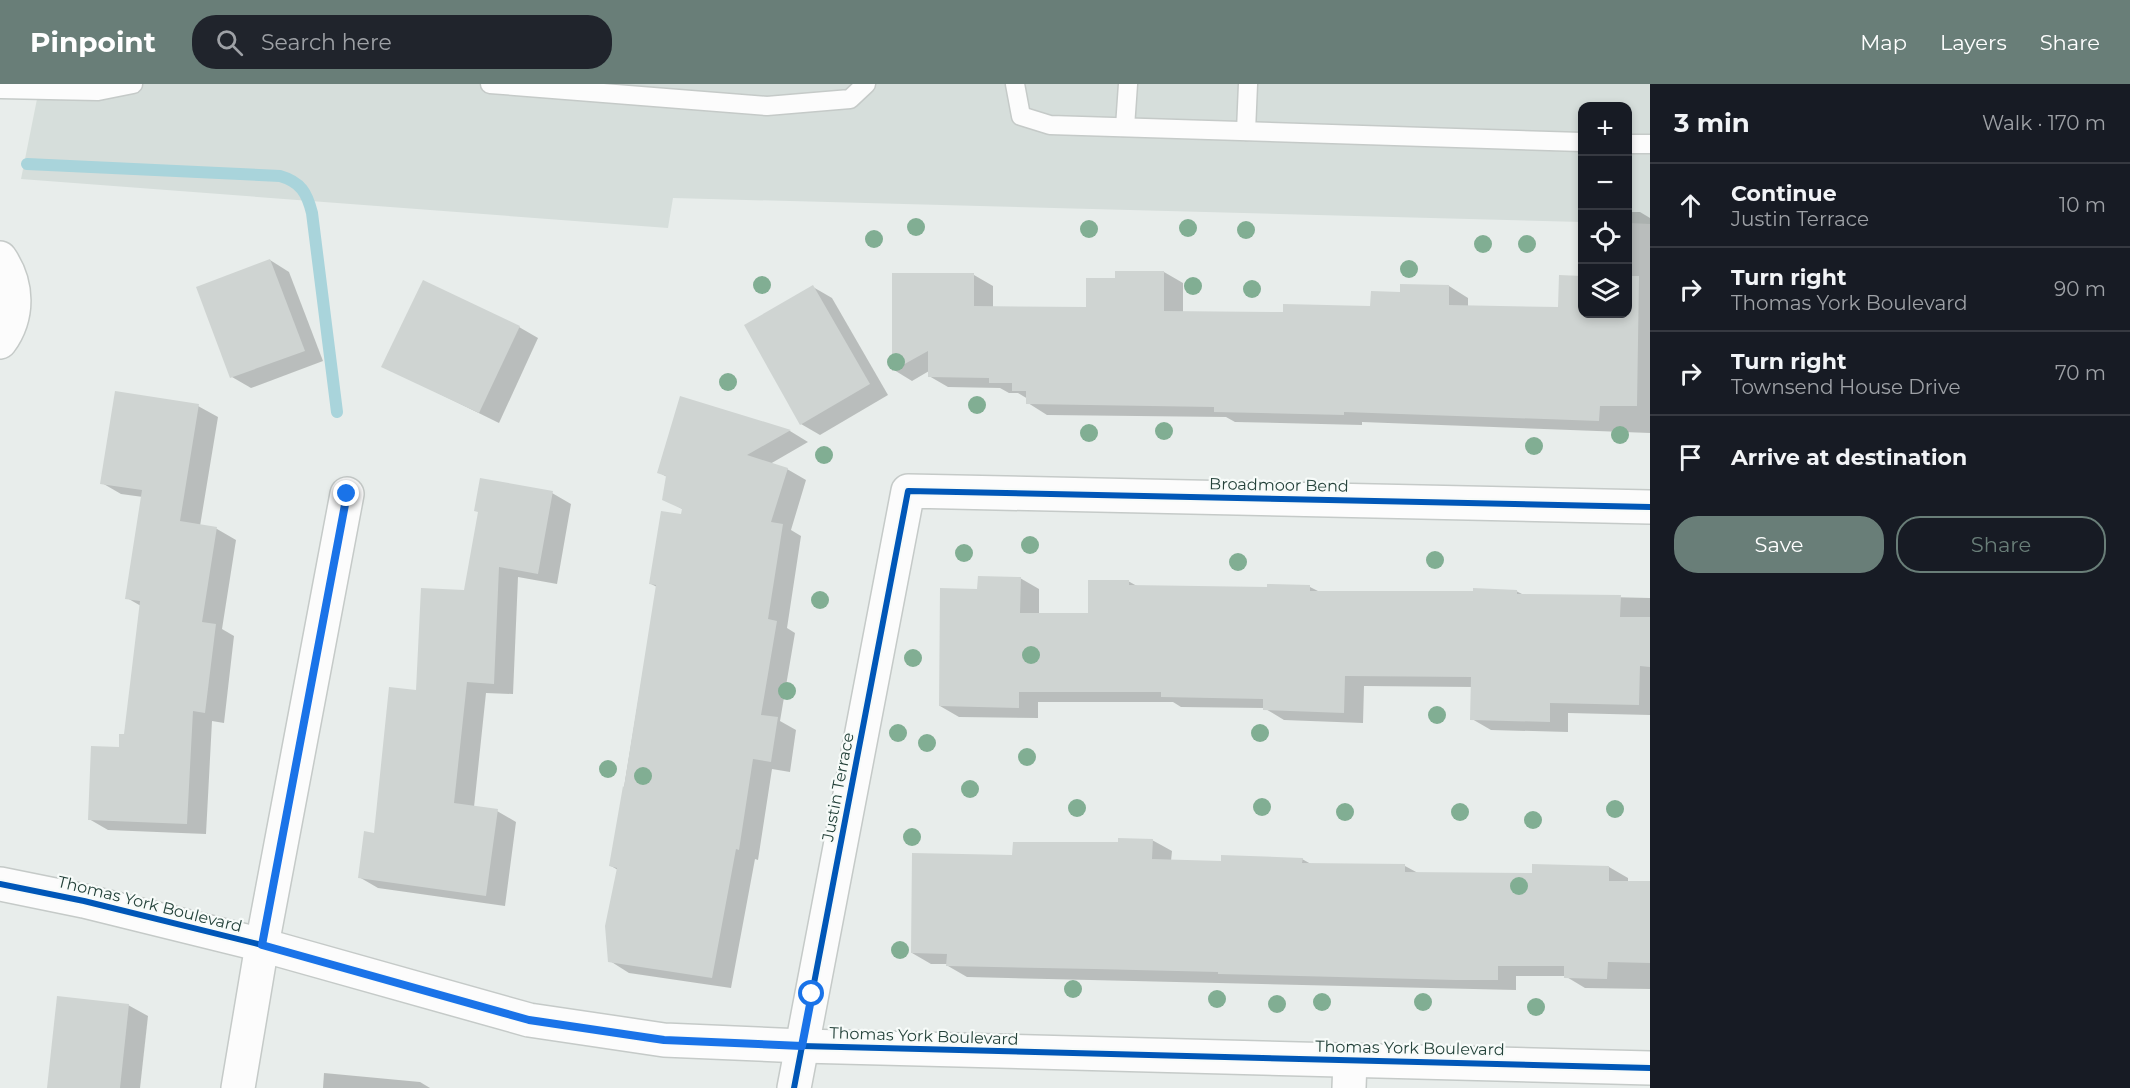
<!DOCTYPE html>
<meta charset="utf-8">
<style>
:root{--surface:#171b24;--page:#20242c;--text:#f1f3f6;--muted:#9ea1a6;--line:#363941;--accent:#697e78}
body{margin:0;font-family:Montserrat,sans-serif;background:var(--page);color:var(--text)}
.controls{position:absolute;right:18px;top:18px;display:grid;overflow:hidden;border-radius:12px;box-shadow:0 3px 9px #0003}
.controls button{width:54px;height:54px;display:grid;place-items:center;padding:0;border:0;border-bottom:2px solid var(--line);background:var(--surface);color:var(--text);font:30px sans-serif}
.stop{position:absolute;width:18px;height:18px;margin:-14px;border:4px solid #1a73e8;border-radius:50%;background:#fff}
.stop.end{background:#1a73e8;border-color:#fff;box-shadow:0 2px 6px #0008}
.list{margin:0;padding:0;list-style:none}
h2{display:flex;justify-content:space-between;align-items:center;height:78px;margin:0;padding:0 24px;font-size:26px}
h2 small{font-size:20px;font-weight:400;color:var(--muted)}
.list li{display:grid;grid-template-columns:39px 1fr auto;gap:18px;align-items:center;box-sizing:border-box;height:84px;padding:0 24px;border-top:2px solid var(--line)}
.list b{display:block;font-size:22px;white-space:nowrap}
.list p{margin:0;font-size:20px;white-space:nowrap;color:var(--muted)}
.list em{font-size:20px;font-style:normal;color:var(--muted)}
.actions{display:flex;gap:12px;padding:18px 24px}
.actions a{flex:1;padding:14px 0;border:2px solid var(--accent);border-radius:24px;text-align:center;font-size:21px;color:var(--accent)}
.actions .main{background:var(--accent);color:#fff}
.icon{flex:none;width:33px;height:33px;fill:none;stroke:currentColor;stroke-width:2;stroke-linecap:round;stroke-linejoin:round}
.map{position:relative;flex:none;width:1650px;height:1004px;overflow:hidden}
header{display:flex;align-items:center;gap:36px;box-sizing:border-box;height:84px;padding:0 30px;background:var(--accent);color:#fff}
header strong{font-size:28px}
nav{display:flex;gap:33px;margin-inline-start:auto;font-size:21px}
.search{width:420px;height:54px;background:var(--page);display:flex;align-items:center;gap:15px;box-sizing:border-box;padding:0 21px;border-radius:24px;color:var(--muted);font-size:22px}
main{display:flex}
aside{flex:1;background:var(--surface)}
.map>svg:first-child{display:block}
.built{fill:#d6dedb}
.shadow{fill:#0003}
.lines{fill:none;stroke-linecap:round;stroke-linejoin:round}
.stream{stroke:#a9d4db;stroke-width:12}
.building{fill:#cfd4d2}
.lane-casing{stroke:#c5cac8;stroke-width:21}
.street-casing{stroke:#c5cac8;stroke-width:36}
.lane{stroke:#fcfcfc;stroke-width:18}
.street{stroke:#fcfcfc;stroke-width:33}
.cycleway-casing{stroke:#f7fbf9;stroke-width:10}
.cycleway{stroke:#0057b8;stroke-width:6}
.tree{fill:#81ae93}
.route{stroke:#1a73e8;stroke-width:8}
.labels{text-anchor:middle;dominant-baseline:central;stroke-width:4.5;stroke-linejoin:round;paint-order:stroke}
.street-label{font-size:16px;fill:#24423a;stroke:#f7fbf9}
</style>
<header>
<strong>Pinpoint</strong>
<div class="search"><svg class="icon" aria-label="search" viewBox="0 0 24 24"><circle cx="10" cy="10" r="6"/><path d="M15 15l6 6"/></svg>Search here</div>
<nav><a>Map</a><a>Layers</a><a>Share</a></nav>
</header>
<main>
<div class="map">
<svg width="1650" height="1004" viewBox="0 0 1650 1004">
<rect width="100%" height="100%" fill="#e8edeb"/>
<polygon class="built" points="40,0 1650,0 1650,140 1628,139 1628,22 1582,22 1582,138 673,114 668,144 21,95"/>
<g class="shadow">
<polygon points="1628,128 1640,128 1650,134 1650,349 1362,338 1362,341 1235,338 1226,333 1047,331 1028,319 1028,315 1018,309 1009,309 1000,304 948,303 929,292 929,287 912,297 894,286 894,190 974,191 993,202 993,224 1087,225 1117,196 1164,188 1183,199 1183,229 1284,230 1371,223 1401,209 1449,202 1468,214 1468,223 1559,224 1561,193 1582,193 1582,230 1628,230"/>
<polygon points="270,176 289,188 323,277 251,304 232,293"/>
<polygon points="813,203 832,214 888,311 820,351 801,340"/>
<polygon points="519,243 538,254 499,339 383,282"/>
<polygon points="681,314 790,347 808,358 770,380 787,385 806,396 791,446 801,452 787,544 795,549 780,637 796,646 790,688 772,685 758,776 755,775 731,904 629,889 610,877 618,786 611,782 657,503 651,500 684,426 664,415 667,393 658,388"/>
<polygon points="198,322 218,333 200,442 217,445 236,456 222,545 234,552 224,639 212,637 206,750 108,746 89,735 125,652 141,522 127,514 143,413 121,410 102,399"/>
<polygon points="552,409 571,420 557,500 518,493 513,610 486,609 474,723 497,727 516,738 505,822 378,804 359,793 375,750 417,607 465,508"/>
<polygon points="1020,494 1039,505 1039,530 1089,530 1128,497 1137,502 1268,504 1268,501 1310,503 1320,508 1516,507 1524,511 1650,514 1650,631 1568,629 1568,648 1491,646 1472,635 1473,603 1364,602 1363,639 1284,636 1264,624 1181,623 1173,618 1038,618 1038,634 959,633 940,622 979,507"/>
<polygon points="1152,756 1172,767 1171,777 1222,778 1302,775 1311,780 1405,782 1418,789 1533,791 1609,783 1628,794 1628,798 1650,799 1650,905 1585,904 1565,892 1516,892 1516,906 967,893 948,882 948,880 931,880 912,869 1014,773"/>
<polygon points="128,921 148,932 140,1004 49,1004"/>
<polygon points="324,989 420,998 430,1004 323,1004"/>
</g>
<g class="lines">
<path class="stream" d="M27,80L280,92C301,98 307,109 312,129L337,328"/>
</g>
<g class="building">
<polygon points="270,175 305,267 230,294 196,203"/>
<polygon points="1115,187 1164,187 1164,227 1283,228 1283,220 1370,222 1371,207 1400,208 1400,200 1449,201 1449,221 1558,223 1559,191 1582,192 1582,230 1628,230 1628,192 1639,192 1637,322 1600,322 1599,337 1344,328 1344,331 1214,328 1214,323 1026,320 1026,307 1012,307 1012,299 989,299 989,294 928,293 928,267 892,287 892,189 974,189 974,222 1086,223 1086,194 1115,194"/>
<polygon points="423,196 520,242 479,329 381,283"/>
<polygon points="813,201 870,300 800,341 744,241"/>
<polygon points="115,307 199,320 180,437 217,443 202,538 216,540 205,629 193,627 187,740 88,736 91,662 119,663 119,650 124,650 140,517 125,515 142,406 100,400"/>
<polygon points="680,312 791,346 747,371 788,384 771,438 783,440 768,535 777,537 761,631 778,633 771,678 753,675 739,766 736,765 712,894 608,878 605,842 617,784 609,782 623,702 624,703 656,501 649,500 661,427 681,430 682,425 662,416 666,392 657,389"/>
<polygon points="480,394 553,407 538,490 499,483 494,600 467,598 454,719 498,725 486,812 358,794 364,747 374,749 389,603 416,606 421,504 464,506 478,428 474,427"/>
<polygon points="978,492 1021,493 1020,529 1088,529 1088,496 1129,496 1129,501 1267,503 1267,500 1310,501 1310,507 1473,507 1473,504 1517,506 1517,510 1621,511 1620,533 1650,533 1650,583 1640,582 1639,621 1550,619 1550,638 1470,636 1471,593 1345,592 1344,629 1263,626 1263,615 1161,613 1161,608 1019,608 1019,624 939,622 940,504 977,505"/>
<polygon points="1118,754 1153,755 1152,775 1221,777 1221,771 1303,774 1302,779 1405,780 1405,788 1532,789 1532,780 1609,782 1609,797 1650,797 1650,879 1608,878 1607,895 1564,894 1564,882 1498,882 1498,896 1455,896 1218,890 1218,888 1094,885 946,882 947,870 911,869 912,769 1012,771 1013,758 1118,758"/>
<polygon points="57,912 129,920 120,1004 47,1004"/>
</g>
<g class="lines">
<g class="lane-casing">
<g id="lane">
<polyline points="490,0 767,22 850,15 866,0"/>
<polyline points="1015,0 1021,32 1050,41 1582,58"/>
<polyline points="0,5 98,7 133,0"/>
<polyline points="1125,43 1128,0"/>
<polyline points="1246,47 1248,0"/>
<polyline points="1628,60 1650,60"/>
</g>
</g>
<g class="street-casing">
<g id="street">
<path d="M0,174C18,200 19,232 0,258"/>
<polyline points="0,800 84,817 262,861 529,936 664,956 802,962 1650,984"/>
<polyline points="238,1004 262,861 347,410"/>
<polyline points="794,1004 908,407 1650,423"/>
<polyline points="1349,1004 1350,976"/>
</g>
</g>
<use href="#lane" class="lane"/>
<use href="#street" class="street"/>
<g class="cycleway-casing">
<g id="cycleway">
<polyline points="0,800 84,817 262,861 529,936 664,956 802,962 1650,984"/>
<polyline points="794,1004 908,407 1650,423"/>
</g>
</g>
<use href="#cycleway" class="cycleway"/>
</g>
<g class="tree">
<circle cx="916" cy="143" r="9"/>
<circle cx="1188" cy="144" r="9"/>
<circle cx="1089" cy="145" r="9"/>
<circle cx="1246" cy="146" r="9"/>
<circle cx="874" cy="155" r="9"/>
<circle cx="1483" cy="160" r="9"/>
<circle cx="1527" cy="160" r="9"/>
<circle cx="1409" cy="185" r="9"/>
<circle cx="762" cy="201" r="9"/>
<circle cx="1193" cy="202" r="9"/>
<circle cx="1252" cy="205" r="9"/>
<circle cx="896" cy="278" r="9"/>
<circle cx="728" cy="298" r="9"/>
<circle cx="977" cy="321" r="9"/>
<circle cx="1164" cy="347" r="9"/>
<circle cx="1089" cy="349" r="9"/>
<circle cx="1620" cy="351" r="9"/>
<circle cx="1534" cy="362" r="9"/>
<circle cx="824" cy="371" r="9"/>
<circle cx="1030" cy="461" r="9"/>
<circle cx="964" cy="469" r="9"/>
<circle cx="1435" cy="476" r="9"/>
<circle cx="1238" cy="478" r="9"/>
<circle cx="820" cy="516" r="9"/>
<circle cx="1031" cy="571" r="9"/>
<circle cx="913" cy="574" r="9"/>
<circle cx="787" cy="607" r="9"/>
<circle cx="1437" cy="631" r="9"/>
<circle cx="898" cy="649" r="9"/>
<circle cx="1260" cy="649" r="9"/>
<circle cx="927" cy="659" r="9"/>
<circle cx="1027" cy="673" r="9"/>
<circle cx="608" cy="685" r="9"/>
<circle cx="643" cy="692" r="9"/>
<circle cx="970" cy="705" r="9"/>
<circle cx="1262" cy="723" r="9"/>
<circle cx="1077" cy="724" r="9"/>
<circle cx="1615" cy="725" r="9"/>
<circle cx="1345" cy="728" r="9"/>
<circle cx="1460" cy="728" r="9"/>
<circle cx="1533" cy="736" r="9"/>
<circle cx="912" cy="753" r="9"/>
<circle cx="1519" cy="802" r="9"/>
<circle cx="900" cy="866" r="9"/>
<circle cx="1073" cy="905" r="9"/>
<circle cx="1217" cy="915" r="9"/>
<circle cx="1322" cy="918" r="9"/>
<circle cx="1423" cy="918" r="9"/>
<circle cx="1277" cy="920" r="9"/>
<circle cx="1536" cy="923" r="9"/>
</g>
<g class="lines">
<polyline class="route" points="347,410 262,861 529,936 664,956 802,962 812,910"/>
</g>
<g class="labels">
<g class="street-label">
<text transform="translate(1279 401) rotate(1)">Broadmoor Bend</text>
<text transform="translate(838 703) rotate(-79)">Justin Terrace</text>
<text transform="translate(150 820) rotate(14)">Thomas York Boulevard</text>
<text transform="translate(924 952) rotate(2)">Thomas York Boulevard</text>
<text transform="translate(1410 964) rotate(1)">Thomas York Boulevard</text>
</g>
</g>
</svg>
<div class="controls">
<button>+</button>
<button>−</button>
<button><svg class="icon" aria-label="locate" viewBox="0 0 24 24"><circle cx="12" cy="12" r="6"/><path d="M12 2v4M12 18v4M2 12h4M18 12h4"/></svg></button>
<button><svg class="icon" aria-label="layers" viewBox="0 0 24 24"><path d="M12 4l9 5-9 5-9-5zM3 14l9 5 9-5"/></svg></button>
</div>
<div class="stop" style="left:812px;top:910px"></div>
<div class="stop end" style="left:347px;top:410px"></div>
</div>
<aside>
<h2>3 min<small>Walk · 170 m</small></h2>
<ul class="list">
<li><svg class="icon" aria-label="ahead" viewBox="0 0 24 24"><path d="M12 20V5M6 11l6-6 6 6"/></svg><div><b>Continue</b><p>Justin Terrace</p></div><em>10 m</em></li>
<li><svg class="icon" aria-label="right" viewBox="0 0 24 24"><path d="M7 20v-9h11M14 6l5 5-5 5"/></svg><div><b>Turn right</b><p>Thomas York Boulevard</p></div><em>90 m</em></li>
<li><svg class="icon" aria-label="right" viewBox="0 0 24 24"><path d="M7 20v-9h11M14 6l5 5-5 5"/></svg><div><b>Turn right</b><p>Townsend House Drive</p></div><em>70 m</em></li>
<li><svg class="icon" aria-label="arrive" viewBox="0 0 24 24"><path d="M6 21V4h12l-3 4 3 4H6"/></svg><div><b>Arrive at destination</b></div></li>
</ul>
<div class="actions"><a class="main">Save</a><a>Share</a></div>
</aside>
</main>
